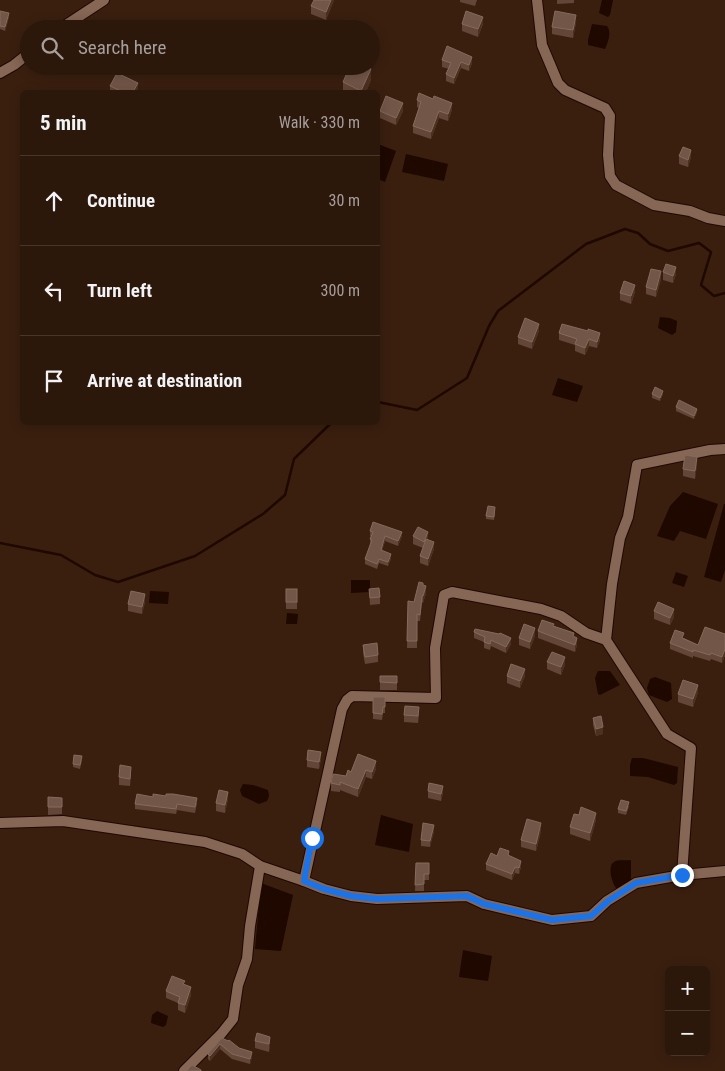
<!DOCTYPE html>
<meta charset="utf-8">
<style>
:root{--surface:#2c170b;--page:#342014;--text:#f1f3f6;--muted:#a69f9d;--line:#48362c}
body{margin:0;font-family:"Roboto Condensed",sans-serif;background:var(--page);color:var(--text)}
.controls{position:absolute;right:15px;bottom:15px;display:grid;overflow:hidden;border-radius:8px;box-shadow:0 2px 12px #0003}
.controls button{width:45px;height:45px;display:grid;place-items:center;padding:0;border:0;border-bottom:1px solid var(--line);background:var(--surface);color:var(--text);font:25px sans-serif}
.stop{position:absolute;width:15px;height:15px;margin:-11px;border:4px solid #1a73e8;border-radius:50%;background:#fff}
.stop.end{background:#1a73e8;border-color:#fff;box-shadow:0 1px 5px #0008}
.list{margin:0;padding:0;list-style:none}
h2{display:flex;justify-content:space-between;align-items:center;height:65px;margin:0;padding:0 20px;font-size:21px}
h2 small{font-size:16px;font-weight:400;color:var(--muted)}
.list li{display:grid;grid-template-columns:32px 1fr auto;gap:15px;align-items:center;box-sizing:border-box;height:90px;padding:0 20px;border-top:1px solid var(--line)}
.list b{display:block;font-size:19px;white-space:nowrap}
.list em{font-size:16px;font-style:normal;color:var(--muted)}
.icon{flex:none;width:28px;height:28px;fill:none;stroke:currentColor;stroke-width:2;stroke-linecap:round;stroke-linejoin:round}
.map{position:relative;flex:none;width:725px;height:1071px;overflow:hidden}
.search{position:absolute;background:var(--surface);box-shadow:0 2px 12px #0003;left:20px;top:20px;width:360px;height:55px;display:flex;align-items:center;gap:12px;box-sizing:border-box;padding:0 18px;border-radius:28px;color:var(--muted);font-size:19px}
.panel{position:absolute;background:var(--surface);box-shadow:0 2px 12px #0003;left:20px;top:90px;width:360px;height:335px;border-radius:8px}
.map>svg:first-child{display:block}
.water{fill:#1e0800}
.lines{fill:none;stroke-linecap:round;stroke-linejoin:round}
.stream{stroke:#1e0800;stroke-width:2.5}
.street-casing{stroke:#200800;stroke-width:12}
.street{stroke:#866654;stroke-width:10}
.wall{fill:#634637}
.shaded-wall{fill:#4c3020}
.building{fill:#725648;stroke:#856b5d}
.route{stroke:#1a73e8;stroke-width:6}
</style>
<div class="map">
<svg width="725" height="1071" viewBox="0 0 725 1071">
<rect width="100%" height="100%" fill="#3a1f0f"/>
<g class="water">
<polygon points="602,0 613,0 610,15 608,17 599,13"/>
<path d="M592,24L607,26C612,32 608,42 605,49L588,45V40Z"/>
<polygon points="378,144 396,151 385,182 378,179"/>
<polygon points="406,154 448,164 444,181 402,172"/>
<polygon points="660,317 670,318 677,321 676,332 672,335 658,328"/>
<polygon points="558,378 583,386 577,402 552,395"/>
<polygon points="683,492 718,504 706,539 680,531 674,541 657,536 670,506"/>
<polygon points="724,504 725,504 725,570 721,582 704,577"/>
<polygon points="676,572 688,576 684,587 672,583"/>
<polygon points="351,580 370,580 370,592 351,593"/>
<polygon points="150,591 169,592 168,604 149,603"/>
<polygon points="287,613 298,614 297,624 286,624"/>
<polygon points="598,671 610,671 620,685 600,695 598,694 595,678"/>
<polygon points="655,677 671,683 672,699 667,702 649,695 647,688 650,679"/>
<polygon points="632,758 643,758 678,767 677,783 674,785 648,777 630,776 630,765"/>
<polygon points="243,784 253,785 268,790 269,796 267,801 259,804 242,796 240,790"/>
<polygon points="381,815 413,824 409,852 375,845"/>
<path d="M631,860V881L617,889C612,884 607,866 614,862C618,859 627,861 631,860Z"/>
<polygon points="261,883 293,895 281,951 255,949"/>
<polygon points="463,950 492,956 488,981 459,977"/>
<polygon points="157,1011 168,1016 166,1025 163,1027 151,1023 152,1015"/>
</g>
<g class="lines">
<g class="stream">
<polyline points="378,402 417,410 467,378 489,326 498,311 586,244 625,229 638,233 650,244 668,251 699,243 711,252 701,285 714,296 725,293"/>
<polyline points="0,543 61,555 95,575 118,582 195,556 263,514 285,495 294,459 329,425 334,422"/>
</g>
<g class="street-casing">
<g id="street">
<polyline points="537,0 542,45 558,83 565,90 605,108 610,116 608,155 610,176 616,185 654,205 690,211 708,218 725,221"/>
<polyline points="60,29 104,0"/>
<polyline points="0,73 14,65 29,53"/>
<polyline points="725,449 710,450 637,465 628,517 620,538 612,584 606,640 667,734 691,748 682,875 725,871"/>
<polyline points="0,823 63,821 205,842 242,854 260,866 304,881 324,889 351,896 377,899 467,896 484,904 552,920 591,916 607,901 636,883 682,875"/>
<polyline points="304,881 342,709 347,700 352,696 436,698 435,648 444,595 452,592 541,609 561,616 586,633 606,640"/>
<polyline points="184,1071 221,1034 233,1019 238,985 247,959 250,926 260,866"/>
</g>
</g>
<use href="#street" class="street"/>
</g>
<g class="wall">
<polygon points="334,0 326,20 311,14 311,6"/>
<polygon points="460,0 477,0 475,6 460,2"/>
<polygon points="557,0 574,0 574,3 557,4"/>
<polygon points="0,11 9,17 5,31 0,29"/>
<polygon points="576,23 573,38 552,34 552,27"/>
<polygon points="462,24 483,24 478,37 462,31"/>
<polygon points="442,60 472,63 469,71 461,68 454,84 446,81 446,74 449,69 442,67"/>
<polygon points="371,80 366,92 343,92 343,82"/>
<polygon points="110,86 138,92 110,92"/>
<polygon points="417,100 452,110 448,121 439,118 431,139 413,133 413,126 419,108 417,107"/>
<polygon points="380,111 403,111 396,125 380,118"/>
<polygon points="679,156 691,157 688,167 679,164"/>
<polygon points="663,272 676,274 673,283 663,280"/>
<polygon points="661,279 656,297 646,294 646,287"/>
<polygon points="635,292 631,304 620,300 620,293"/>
<polygon points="539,331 532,349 518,344 518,337"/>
<polygon points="559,333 600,340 597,348 589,346 585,355 575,351 575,345 559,340"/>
<polygon points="652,394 663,394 660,401 652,398"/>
<polygon points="676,407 697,412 694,419 676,411"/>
<polygon points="697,464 695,479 683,476 683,469"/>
<polygon points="495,511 494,520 486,519 486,516"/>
<polygon points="370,531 402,536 398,546 385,541 382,551 391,559 388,566 379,563 377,569 365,564 365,559 370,544 370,539 371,536 370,536"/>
<polygon points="413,536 428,540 434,549 428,566 420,563 420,556 423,548 413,544"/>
<polygon points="423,585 426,593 423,603 422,602 420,621 417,621 417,648 407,648 408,601 414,602"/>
<rect x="286" y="589" width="11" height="20"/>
<polygon points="369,589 380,597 380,604 370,605"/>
<polygon points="145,602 142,614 128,611 128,604"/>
<polygon points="654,611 674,617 670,625 654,619"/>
<polygon points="554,627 574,637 577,645 575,652 538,638 538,631"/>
<polygon points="474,632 511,644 506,653 491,646 490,650 484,648 484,642 474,638"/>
<polygon points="725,634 725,655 722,663 711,659 710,661 693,656 693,658 670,649 670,643 684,638 698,645"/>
<polygon points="535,636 530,649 519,645 519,638"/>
<polygon points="363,645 378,655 378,662 365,664 363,653"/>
<polygon points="547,662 565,665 561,675 547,669"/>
<rect x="380" y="676" width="17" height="14"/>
<polygon points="507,676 525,676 520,688 507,683"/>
<polygon points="698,692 693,707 678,702 678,694"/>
<polygon points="373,697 385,697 385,713 383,713 382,720 373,719"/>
<polygon points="419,714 418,723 404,722 404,715"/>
<polygon points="593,718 603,734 596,736 593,725"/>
<polygon points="321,759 319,769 307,767 307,760"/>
<polygon points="82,760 80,769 73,767 73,764"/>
<polygon points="376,769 372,779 366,777 358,797 340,790 340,792 331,791 331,783 346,776 351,772"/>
<polygon points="131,774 130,786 119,785 119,777"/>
<polygon points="428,791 443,793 441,801 428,798"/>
<polygon points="48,797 62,798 62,814 48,815"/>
<polygon points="153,797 197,803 195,813 177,810 176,814 135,809 135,804"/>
<polygon points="228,799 225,813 216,811 216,803"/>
<polygon points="629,806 626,815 618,813 618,809"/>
<polygon points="596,820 590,841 570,834 570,827"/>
<polygon points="434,831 430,847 421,846 421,840"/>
<polygon points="541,831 536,851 521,847 521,840"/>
<polygon points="497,856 509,856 521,867 519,874 515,873 512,880 486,870 486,864"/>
<polygon points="416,863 429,863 429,880 424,880 424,891 415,891"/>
<polygon points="185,985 191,995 185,1013 178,1010 178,1003 166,998 166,991"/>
<polygon points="222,1038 252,1057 250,1064 232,1059 220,1049 210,1061 208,1059 208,1054"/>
<polygon points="255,1041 270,1044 269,1052 255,1048"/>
</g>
<g class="shaded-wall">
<polygon points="331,0 334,0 326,20 326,12"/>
<polygon points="9,13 9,17 5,31 5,27"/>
<polygon points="576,15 576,23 573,38 573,30"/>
<polygon points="483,17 483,24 478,37 478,29"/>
<polygon points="472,57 472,63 469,71 469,65"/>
<polygon points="461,62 461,68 454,84 454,78"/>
<polygon points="371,69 371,80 366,92 361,92 361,91"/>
<polygon points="138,83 138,92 133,92"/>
<polygon points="403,103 403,111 396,125 396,118"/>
<polygon points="452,103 452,110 448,121 448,114"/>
<polygon points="439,111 439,118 431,139 431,132"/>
<polygon points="691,150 691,157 688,167 688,160"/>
<polygon points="676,267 676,274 673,283 673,276"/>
<polygon points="661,271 661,279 656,297 656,290"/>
<polygon points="635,285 635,292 631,304 631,296"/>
<polygon points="539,324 539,331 532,349 532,342"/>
<polygon points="600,333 600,340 597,348 597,342"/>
<polygon points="589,339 589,346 585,355 585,348"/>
<polygon points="663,391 663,394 660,401 660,398"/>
<polygon points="697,409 697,412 694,419 694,416"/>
<polygon points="697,457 697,464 695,479 695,471"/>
<polygon points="402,532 402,536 398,546 398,541"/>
<polygon points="428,532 428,540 424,549 424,542"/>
<polygon points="385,536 385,541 381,555 381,550"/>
<polygon points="434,542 434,549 428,566 428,559"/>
<polygon points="391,554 391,559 388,566 388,562"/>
<polygon points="426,586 426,593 423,603 423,596"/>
<polygon points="145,594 145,602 142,614 142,607"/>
<polygon points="674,609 674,617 670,625 670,618"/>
<polygon points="535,628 535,636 530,649 530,642"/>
<polygon points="511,638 511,644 506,653 506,647"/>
<polygon points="577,638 577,645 575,652 575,645"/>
<polygon points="725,649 725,655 722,663 722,657"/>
<polygon points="565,657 565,665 561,675 561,667"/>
<polygon points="525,669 525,676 520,688 520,681"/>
<polygon points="698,685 698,692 693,707 693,699"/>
<polygon points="603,727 603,734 596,736 596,729"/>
<polygon points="321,752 321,759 319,769 319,762"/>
<polygon points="376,761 376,769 372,779 372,772"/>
<polygon points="366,770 366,777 358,797 358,789"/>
<polygon points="443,786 443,793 441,801 441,794"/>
<polygon points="228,792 228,799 225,813 225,805"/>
<polygon points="596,813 596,820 590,841 590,833"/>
<polygon points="541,823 541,831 536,851 536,844"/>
<polygon points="434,825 434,831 430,847 430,841"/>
<polygon points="521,861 521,867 519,874 519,868"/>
<polygon points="515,867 515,873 512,880 512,874"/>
<polygon points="191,987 191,995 185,1013 185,1005"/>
<polygon points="270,1037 270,1044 269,1052 269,1044"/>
<polygon points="220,1044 220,1049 210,1061 210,1056"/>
<polygon points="252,1052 252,1057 250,1064 250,1059"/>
</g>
<g class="building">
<polygon points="314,0 331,0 326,12 311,6"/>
<polygon points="0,11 9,13 5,27 0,26"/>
<polygon points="466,11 483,17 478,29 462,24"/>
<polygon points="555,11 576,15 573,30 552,27"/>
<polygon points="447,46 472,57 469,65 461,62 454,78 446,74 451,63 442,60"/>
<polygon points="350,66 364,66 371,69 361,91 343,82"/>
<polygon points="117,73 138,83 133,92 123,92 110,86"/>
<polygon points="419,93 433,99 434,96 452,103 448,114 439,111 431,132 413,126 421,102 417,100"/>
<polygon points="386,96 403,103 396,118 380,111"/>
<polygon points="683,147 691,150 688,160 679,156"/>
<polygon points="666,264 676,267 673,276 663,272"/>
<polygon points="651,269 661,271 656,290 646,287"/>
<polygon points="624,281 635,285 631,296 620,293"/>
<polygon points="525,318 539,324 532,342 518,337"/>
<polygon points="562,324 588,331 588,329 600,333 597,342 589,339 585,348 575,344 577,339 559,333"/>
<polygon points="655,387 663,391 660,398 652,394"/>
<polygon points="679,400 697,409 694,416 676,407"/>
<polygon points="685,455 697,457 695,471 683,469"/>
<polygon points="488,506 495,507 494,517 486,516"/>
<polygon points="373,522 402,532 398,541 385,536 381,550 391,554 388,562 379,559 377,564 365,559 372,540 370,539 373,532 370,531"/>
<polygon points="418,527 428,532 424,542 413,536"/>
<polygon points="426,539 434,542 428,559 420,556"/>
<polygon points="419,582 423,583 423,585 426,586 423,596 422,596 420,615 417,614 417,641 407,641 408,601 414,602"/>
<polygon points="379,588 380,597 370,598 369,589"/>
<rect x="286" y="589" width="11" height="13"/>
<polygon points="131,591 145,594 142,607 128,604"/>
<polygon points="658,602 674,609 670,618 654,611"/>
<polygon points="542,620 554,624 553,626 574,633 573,636 577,638 575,645 538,631"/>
<polygon points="524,624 535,628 530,642 519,638"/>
<polygon points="705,627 725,634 725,649 722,657 711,653 710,655 693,650 693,652 670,643 675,630 684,633 682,638 698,645"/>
<polygon points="475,629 499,634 500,633 511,638 506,647 491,640 490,644 484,642 485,637 474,632"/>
<polygon points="377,643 378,655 365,657 363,645"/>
<polygon points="552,652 565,657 561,667 547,662"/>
<polygon points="511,664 525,669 520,681 507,676"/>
<polygon points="380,676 397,676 397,683 380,682"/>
<polygon points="683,680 698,685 693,699 678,694"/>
<polygon points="373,697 385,697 385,707 383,707 382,714 373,713"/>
<polygon points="405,706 419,707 418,716 404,715"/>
<polygon points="601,716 603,727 596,729 593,718"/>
<polygon points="308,750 321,752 319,762 307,760"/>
<polygon points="358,754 376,761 372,772 366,770 358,789 340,782 340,785 331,783 333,774 346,776 348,770 351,772"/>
<polygon points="74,755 82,756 80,765 73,764"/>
<polygon points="120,765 131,767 130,779 119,777"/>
<polygon points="429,783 443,786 441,794 428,791"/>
<polygon points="219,790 228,792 225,805 216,803"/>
<polygon points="137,794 153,797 153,794 166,796 166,794 173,794 197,798 195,807 177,804 176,809 135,804"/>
<polygon points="48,797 62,798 62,807 48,807"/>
<polygon points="621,800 629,802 626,811 618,809"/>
<polygon points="581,807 596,813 590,833 570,827 574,814 579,815"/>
<polygon points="527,819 541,823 536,844 521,840"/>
<polygon points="423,823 434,825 430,841 421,840"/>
<polygon points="500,848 509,851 508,855 521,861 519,868 515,867 512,874 486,864 491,853 497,856"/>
<polygon points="416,863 429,863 429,874 424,874 424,884 415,885"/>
<polygon points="172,976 185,981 183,984 191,987 185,1005 178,1003 180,997 166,991"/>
<polygon points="257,1033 270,1037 269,1044 255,1041"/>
<polygon points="222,1038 228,1041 229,1040 239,1048 252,1052 250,1059 232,1054 220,1044 210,1056 208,1054"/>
<polygon points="192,1065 201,1070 201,1071 186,1071"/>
</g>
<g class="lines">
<polyline class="route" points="312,838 304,881 324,889 351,896 377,899 467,896 484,904 552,920 591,916 608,901 636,883 682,875"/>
</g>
</svg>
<div class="controls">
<button>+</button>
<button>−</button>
</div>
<div class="stop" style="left:312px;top:838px"></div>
<div class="stop end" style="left:682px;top:875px"></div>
<div class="search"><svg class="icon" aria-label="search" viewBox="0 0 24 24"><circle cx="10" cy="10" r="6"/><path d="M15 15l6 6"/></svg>Search here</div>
<section class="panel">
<h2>5 min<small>Walk · 330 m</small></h2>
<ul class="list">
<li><svg class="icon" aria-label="ahead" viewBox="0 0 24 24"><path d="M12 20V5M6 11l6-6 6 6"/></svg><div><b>Continue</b></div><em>30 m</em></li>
<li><svg class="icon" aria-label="left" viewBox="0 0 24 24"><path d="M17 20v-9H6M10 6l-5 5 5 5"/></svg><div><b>Turn left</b></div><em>300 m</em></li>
<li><svg class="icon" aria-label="arrive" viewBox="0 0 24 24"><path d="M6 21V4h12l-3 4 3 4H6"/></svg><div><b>Arrive at destination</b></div></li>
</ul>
</section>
</div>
